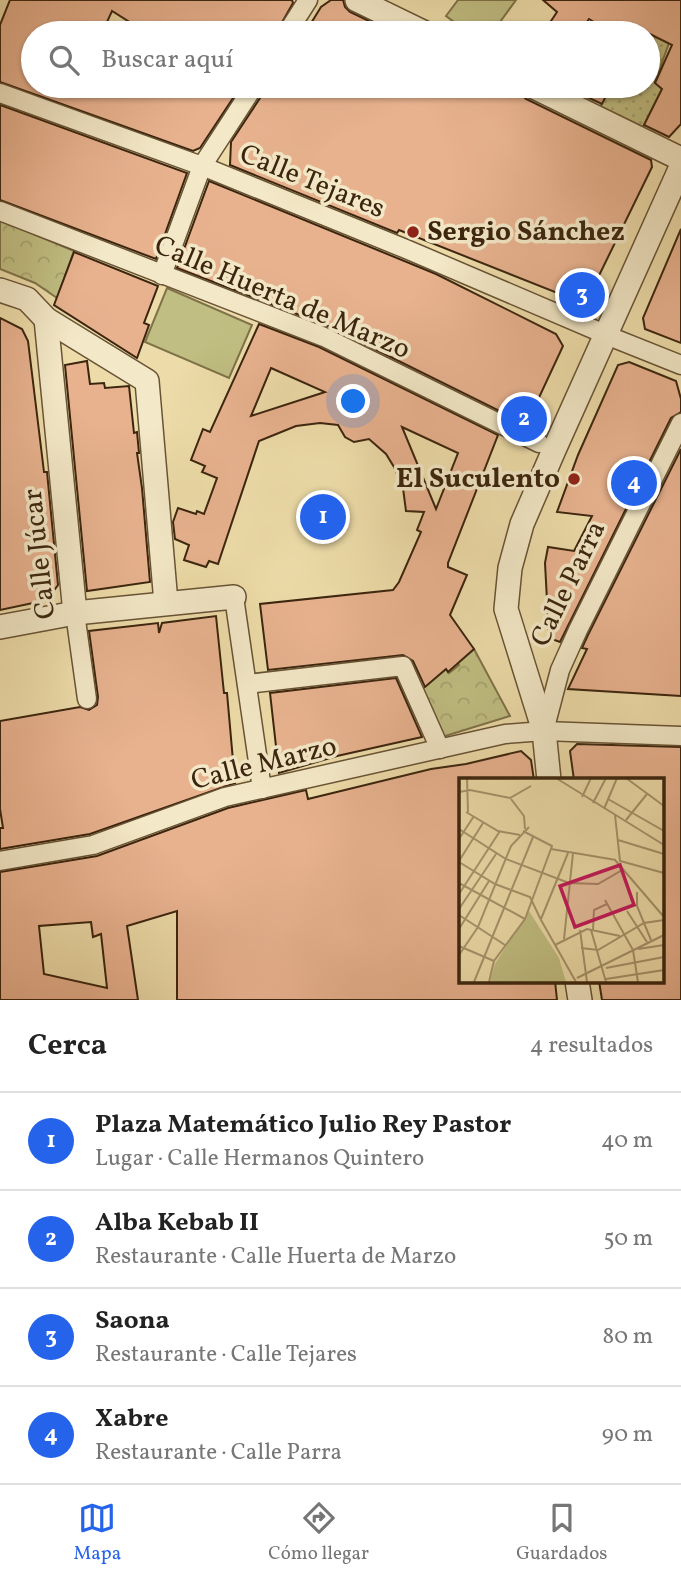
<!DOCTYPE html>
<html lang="es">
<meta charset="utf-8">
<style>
:root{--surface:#fff;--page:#f2f2f2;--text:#222;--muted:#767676;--line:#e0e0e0;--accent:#2563eb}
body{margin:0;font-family:Vollkorn,serif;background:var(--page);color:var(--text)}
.you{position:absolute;left:354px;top:402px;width:24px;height:24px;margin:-18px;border:5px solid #fff;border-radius:50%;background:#1a73e8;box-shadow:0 0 0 10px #1a73e833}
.badge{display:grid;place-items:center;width:46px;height:46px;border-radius:50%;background:var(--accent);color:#fff;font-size:23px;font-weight:700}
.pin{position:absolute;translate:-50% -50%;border:4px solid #fff;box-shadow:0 2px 7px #0006}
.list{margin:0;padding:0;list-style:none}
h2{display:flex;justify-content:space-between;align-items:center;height:91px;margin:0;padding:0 28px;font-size:30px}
h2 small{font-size:23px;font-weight:400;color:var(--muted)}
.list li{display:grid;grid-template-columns:46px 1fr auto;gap:21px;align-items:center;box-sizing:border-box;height:98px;padding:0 28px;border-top:2px solid var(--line)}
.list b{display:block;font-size:26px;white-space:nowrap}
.list p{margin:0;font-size:23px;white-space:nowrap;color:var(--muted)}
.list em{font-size:23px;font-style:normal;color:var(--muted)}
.icon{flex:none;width:38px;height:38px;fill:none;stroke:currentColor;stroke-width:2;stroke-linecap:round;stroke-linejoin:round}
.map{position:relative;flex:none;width:681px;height:1000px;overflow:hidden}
.search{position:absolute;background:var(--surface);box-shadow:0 2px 5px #0004;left:21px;right:21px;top:21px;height:77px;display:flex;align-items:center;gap:18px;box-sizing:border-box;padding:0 24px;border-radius:38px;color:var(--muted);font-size:26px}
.sheet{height:483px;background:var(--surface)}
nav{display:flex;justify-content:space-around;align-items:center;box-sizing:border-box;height:98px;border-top:2px solid var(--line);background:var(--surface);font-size:19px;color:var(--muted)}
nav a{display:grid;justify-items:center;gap:4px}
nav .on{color:var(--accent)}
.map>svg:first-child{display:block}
.grass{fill:url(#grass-dots);stroke:#7e7248;stroke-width:2}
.park{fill:url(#park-crowns);stroke:#7e7248;stroke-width:2}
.pitch{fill:#c0be82;stroke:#7e7248;stroke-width:2}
.building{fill:#e8b28f;stroke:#3b250e;stroke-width:2;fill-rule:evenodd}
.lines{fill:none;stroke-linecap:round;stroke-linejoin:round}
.pedestrian-casing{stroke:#685335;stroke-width:21}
.minor-casing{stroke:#685335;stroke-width:26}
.pedestrian{stroke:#f3e8c7;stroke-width:18}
.minor{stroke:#f3e8c7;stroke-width:23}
.poi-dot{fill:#8f2418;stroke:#f3e8c7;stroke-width:2.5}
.labels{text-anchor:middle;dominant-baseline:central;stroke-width:7;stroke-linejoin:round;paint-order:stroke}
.street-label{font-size:28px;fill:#3b250e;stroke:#f3e8c7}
.poi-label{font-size:28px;font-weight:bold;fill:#3b250e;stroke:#f3e8c7;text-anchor:start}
.inset-road{fill:none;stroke:#a6936b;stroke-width:2}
.view{fill:#c2185b;fill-opacity:0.15;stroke:#c2185b;stroke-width:3.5}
.inset-edge{fill:none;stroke:#3b250e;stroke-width:3.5}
</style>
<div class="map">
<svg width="681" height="1000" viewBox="0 0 681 1000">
<defs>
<pattern id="grass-dots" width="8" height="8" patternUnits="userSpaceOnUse" patternTransform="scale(1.75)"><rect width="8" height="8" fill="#c0be82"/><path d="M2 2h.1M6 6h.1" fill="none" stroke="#a6a36f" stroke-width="1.8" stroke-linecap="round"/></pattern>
<pattern id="park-crowns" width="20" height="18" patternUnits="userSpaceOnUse" patternTransform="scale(1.75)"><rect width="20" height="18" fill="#c0be82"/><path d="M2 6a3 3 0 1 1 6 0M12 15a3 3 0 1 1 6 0" fill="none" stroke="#a6a36f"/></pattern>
</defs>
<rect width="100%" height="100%" fill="#eddca9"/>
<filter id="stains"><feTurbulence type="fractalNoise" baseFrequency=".00286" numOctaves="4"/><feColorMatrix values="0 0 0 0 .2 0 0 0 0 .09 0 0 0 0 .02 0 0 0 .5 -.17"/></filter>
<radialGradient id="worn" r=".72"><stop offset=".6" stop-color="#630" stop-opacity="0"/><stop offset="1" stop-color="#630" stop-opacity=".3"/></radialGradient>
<polygon class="grass" points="648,33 669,43 655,82 662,89 643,127 600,107 611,86 648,86"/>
<g class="park">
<polygon points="0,220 74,251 57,298 35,283 0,269"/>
<polygon points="474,649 510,716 442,737 421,690 446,669 449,673 459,665 457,662"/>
</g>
<g class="pitch">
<polygon points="458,0 516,0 492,33 469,33 446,16"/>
<polygon points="167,288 252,325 229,378 145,342"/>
</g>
<g class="building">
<polygon points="10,0 292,0 293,3 276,33 147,33 112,11 102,33 33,33 33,86 241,86 200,148 193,151 0,82 0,25"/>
<polygon points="331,0 343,0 345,7 350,12 388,30 386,33 305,33 321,7"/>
<polygon points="543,0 681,0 681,124 669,137 644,125 662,89 655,83 672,45 648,33 612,33 589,19 579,33 543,33 557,12"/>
<polygon points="265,86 518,86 520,93 526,99 651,160 652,167 589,296 580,302 399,230 397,233 230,165 231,142 264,92"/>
<polygon points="563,86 611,86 602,104"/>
<polygon points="0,105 187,173 156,259 0,200"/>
<polygon points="209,181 436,274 556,334 563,346 529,419 522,422 328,326 177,268"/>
<polygon points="681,229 681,343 645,329 643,318"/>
<polygon points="74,252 158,286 144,323 149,325 137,358 54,305"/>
<polygon points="0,318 22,329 28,341 44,472 47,472 58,585 47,600 0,610"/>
<path d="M259,324L319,347L498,435L448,563V567L467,575L450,615L474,649L448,672L446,669L425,687L413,661L403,655L268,670L260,604L393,590L399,582L421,532L417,530L424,512L406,511L403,488L394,467L386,454L369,439L354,442L345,437L338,425L320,423L296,426L259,441L218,564L209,561L206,567L184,560L189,545L175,539L173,522L178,508L196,514L197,511L204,514L217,478L202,472L205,466L191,460L203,429L210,432ZM271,368L325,392L251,416ZM402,427L458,453L436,509Z"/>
<polygon points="87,361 90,384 104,383 105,388 129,386 134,433 137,432 139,453 137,453 142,488 150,582 87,591 65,365"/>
<polygon points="629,362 676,381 681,399 681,412 671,418 560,642 549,638 545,563 548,547 574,551 592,516 557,512 578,455 618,365"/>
<polygon points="681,449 681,696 568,689 587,649 582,648 588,635"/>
<polygon points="216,616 224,693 227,693 235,783 90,834 0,849 0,828 3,828 0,809 0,721 80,707 89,710 97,705 98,697 89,631 158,623 159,633 162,623"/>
<polygon points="396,678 422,737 337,756 279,773 270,693"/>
<polygon points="577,744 681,747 681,1000 602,1000 599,981 662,981 662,780 574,780 570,751"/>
<path d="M521,751L531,760L534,780H460V981H555L557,1000H177V911L127,926L138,1000H0V872L97,856L228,808L306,790L308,799L431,769L466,764ZM91,922L93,937L101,934L107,988L44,974L39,926Z"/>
</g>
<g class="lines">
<g class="pedestrian-casing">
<g id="pedestrian">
<polyline points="287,33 308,0"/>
<polyline points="0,93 202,166 406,249 600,332"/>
<polyline points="0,211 324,337 539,443"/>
<polyline points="162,275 202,166 254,86"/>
<polyline points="611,337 681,365"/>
<polyline points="234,597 262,789"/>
<polyline points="75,613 87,699"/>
<polyline points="247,684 403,666 440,749"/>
<polyline points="544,731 560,670 578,630 681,423"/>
<polyline points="0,861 93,845 225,797 505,734 544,731 681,736"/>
</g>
</g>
<g class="minor-casing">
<g id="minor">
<polyline points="357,0 425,33"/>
<polyline points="532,86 681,159"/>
<polyline points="0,290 27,299 46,319 147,381 166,603"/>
<polyline points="46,319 75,613"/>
<polyline points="0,627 75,613 234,597"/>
<polyline points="549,780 544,731 506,609 510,568 522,524 554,450 681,167"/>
<polyline points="577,981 580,1000"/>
</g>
</g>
<use href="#pedestrian" class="pedestrian"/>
<use href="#minor" class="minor"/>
</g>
<g class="poi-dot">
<circle cx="413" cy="232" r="7"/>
<circle cx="574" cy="479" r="7"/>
</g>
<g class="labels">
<g class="street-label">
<text transform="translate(312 182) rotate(22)">Calle Tejares</text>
<text transform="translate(282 298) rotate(23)">Calle Huerta de Marzo</text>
<text transform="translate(40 554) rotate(-96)">Calle Júcar</text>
<text transform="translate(569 584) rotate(-64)">Calle Parra</text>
<text transform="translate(264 764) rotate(-14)">Calle Marzo</text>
</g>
<g class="poi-label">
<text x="427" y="232">Sergio Sánchez</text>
<text x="560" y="479" text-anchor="end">El Suculento</text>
</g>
</g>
<g transform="translate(459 778)">
<rect width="205" height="205" fill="#eddca9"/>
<path d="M70,133L100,180L107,204H31L36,186Z" fill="#c0be82"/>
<path class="inset-road" d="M8,0L9,34M97,0L205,67M167,0L205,28M0,14L11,12L51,20L72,8M123,19L132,0M52,21L65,38L66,51M149,21L205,53M134,25L147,0M145,31L158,0M7,34L39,53L61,57M156,37L161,83L205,95M167,42L188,16M0,51L47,81L110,105L139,106L165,91M0,61L15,38M159,62L205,76M92,71L157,82M156,82L205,139M0,83L24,45M0,84L36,106L71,119L82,142M0,105L66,141M178,114V128L192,162M0,116L41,53M146,122L174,172L179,204M0,131L37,76M168,133L188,164M0,137L46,167M82,141L109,75M82,142L117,204M0,151L30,103M121,152L128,204M132,152L147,204M134,152L135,132L148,126M105,161L114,75M96,167L128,151L161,158M0,168L35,183M122,170L139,172L185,145L205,142M179,171L205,167M0,177L19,149L52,68L70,49M147,190L205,179M118,200L205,157M147,201L205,192M15,204L74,59M30,204L35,183L66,141L93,68L64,53"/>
<path class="view" d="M161,87L175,127L116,149L101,108Z"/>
<rect width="205" height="205" class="inset-edge"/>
</g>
<rect width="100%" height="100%" filter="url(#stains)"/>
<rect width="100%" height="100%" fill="url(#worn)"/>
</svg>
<div class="you"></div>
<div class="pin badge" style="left:323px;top:517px">1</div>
<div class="pin badge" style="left:524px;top:419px">2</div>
<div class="pin badge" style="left:582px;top:295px">3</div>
<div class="pin badge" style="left:634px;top:483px">4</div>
<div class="search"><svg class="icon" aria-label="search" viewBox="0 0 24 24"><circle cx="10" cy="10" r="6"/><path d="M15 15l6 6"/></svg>Buscar aquí</div>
</div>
<section class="sheet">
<h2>Cerca<small>4 resultados</small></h2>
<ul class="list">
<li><span class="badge">1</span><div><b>Plaza Matemático Julio Rey Pastor</b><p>Lugar · Calle Hermanos Quintero</p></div><em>40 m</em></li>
<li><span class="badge">2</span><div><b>Alba Kebab II</b><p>Restaurante · Calle Huerta de Marzo</p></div><em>50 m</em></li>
<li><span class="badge">3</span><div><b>Saona</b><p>Restaurante · Calle Tejares</p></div><em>80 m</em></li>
<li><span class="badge">4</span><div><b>Xabre</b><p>Restaurante · Calle Parra</p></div><em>90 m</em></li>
</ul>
</section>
<nav>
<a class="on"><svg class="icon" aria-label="map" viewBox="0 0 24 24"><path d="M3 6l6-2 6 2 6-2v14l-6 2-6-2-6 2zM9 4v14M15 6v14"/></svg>Mapa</a>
<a><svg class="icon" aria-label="directions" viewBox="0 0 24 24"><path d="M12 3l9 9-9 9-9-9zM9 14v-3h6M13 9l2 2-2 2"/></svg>Cómo llegar</a>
<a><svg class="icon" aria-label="saved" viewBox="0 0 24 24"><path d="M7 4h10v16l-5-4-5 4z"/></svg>Guardados</a>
</nav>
